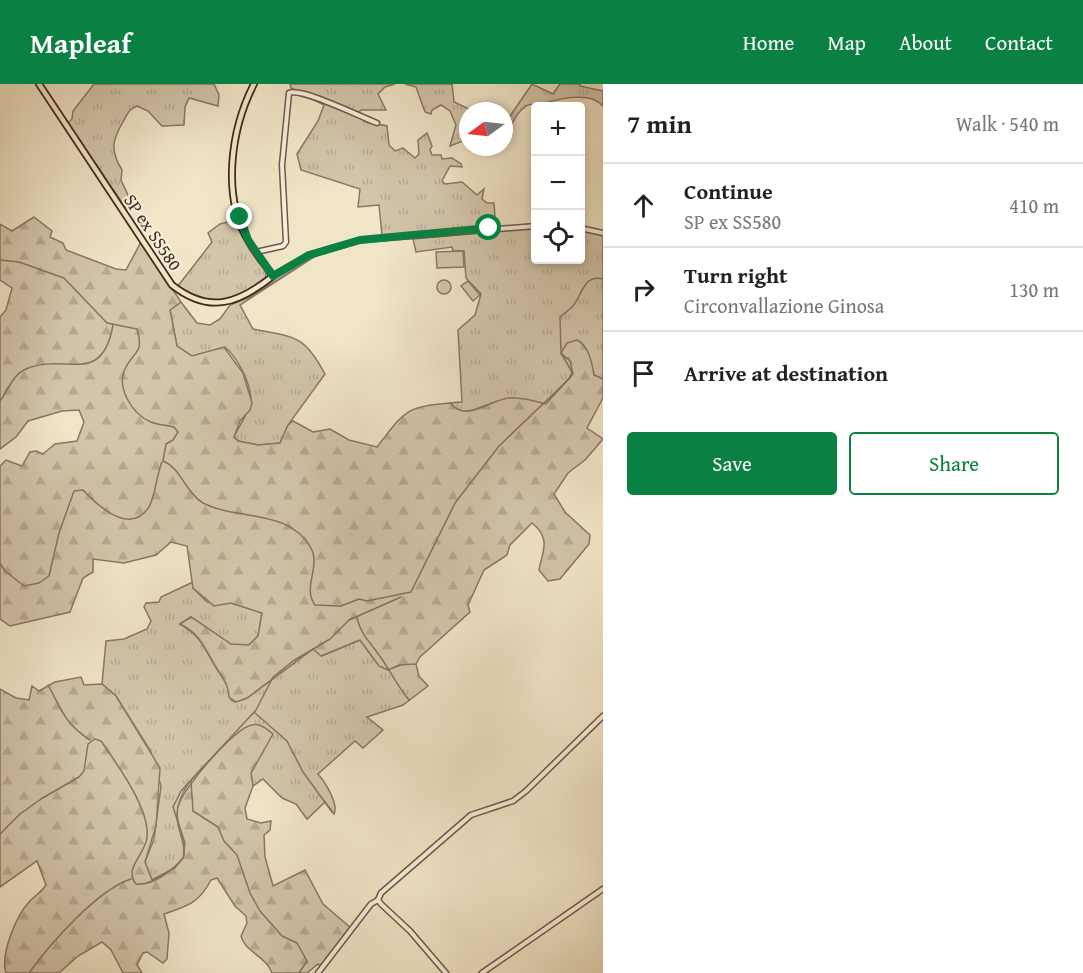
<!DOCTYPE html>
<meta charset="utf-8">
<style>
:root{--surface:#fff;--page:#f6f6f6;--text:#222;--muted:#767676;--line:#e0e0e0;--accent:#0b8043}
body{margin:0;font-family:"Gentium Book Plus",serif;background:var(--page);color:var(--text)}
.controls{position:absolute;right:18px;top:18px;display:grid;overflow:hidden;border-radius:6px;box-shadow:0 3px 9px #0003}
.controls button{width:54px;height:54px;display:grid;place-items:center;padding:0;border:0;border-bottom:2px solid var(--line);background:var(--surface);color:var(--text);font:30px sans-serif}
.compass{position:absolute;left:459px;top:18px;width:54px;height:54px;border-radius:50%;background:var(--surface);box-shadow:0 3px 9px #0003;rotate:255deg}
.stop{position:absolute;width:18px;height:18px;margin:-14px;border:4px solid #0b8043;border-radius:50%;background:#fff}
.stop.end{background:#0b8043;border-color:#fff;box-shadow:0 2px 6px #0008}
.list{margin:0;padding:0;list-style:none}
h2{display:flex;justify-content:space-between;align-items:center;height:78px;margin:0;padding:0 24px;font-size:26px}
h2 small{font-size:20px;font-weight:400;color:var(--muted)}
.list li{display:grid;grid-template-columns:39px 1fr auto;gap:18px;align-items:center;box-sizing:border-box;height:84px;padding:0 24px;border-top:2px solid var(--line)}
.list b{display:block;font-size:22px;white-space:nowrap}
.list p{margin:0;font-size:20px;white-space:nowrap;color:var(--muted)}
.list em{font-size:20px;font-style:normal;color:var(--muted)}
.actions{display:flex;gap:12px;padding:18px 24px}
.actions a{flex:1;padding:14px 0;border:2px solid var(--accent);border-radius:6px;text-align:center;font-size:21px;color:var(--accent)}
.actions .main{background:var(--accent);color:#fff}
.icon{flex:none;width:33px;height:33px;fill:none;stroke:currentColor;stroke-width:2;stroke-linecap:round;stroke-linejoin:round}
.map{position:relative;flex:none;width:603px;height:889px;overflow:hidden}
header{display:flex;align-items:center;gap:36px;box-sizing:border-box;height:84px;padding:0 30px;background:var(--accent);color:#fff}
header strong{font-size:28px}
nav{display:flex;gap:33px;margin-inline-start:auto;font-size:21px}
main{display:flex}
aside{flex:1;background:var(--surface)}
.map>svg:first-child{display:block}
.grass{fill:url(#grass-tufts);stroke:#8a7764;stroke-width:1.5}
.forest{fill:url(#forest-firs);stroke:#8a7764;stroke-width:1.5}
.pitch{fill:#d3c5aa;stroke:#8a7764;stroke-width:1.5}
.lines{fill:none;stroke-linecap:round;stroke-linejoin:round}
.stream{stroke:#887360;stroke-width:1.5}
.minor-casing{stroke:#6e5848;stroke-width:7}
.major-casing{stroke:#42291d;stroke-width:8}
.minor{stroke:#f6eedb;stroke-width:4}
.major{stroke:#f1e5c7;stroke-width:4.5}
.route{stroke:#0b8043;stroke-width:8}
.labels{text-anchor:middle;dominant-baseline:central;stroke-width:4.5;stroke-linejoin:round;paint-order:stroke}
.street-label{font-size:18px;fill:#42291d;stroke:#f6eedb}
</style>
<header>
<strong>Mapleaf</strong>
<nav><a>Home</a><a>Map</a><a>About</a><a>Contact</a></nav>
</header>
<main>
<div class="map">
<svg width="603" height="889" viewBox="0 0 603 889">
<defs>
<pattern id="grass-tufts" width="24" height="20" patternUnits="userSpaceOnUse" patternTransform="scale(1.5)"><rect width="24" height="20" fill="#d3c5aa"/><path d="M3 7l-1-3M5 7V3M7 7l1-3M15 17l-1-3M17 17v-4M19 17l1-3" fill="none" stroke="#b6a992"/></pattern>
<pattern id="forest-firs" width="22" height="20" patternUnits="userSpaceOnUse" patternTransform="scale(1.5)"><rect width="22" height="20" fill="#d3c5aa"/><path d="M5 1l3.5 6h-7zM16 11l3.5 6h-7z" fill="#b6a992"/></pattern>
</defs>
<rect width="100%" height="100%" fill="#f1e5c7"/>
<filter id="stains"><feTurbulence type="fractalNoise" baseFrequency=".00333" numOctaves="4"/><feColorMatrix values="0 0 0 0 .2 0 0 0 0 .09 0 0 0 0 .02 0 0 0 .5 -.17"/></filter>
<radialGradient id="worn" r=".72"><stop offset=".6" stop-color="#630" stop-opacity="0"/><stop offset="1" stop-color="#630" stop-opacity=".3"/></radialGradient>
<g class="grass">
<path d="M94,0H214L219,11L218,22L189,14L185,23L184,41L162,42L148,27L137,22C129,25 128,29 124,36C113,55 109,65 122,86L121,96L133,122L127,126L68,39L72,35L73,27Z"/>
<polygon points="290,0 395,0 385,3 378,10 386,26 361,26 358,29 366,38 387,42 389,61 395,67 403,64 415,74 419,70 418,56 427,49 432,62 430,66 432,71 441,71 442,75 452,74 461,80 462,83 450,82 442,97 445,100 462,98 477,111 484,105 482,115 487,119 494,119 495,132 487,136 486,142 382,151 379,121 358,123 360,105 301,86 297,70 318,37 324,21 291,4"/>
<polygon points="405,0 452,0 454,18 473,27 468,27 468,55 450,62 456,41 450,27 441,21 432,26 431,30 425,28 416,3"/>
<path d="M532,0L553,10L560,0H580V2L603,7V22C590,7 559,15 544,19C538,21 532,19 526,22C515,29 511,44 504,54V41Z"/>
<path d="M228,138L237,143L265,185L266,193C245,220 204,223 178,202L212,158L208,149L220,140Z"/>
<path d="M535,144L536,176H580L581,144L603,150V295L594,291L586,265L568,259L562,271L571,277L573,290L546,320C531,316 514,316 498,318C480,320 465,337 450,319L462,318L458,246L475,231L481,210L466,194L464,167H453L452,163L416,168L413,155Z"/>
<path d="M317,171L240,221L253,245C294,253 304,250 325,290L288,341L281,359L258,361L238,357L234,353C237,346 251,323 251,319C252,301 238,274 225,263L192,272L177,262L170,226L181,218L197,239L210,241L220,235L230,221L248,214Z"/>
<path d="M193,498V504L207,518L231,519L262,529L258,552L249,561H232L191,533L180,540C202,553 203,562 215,582C224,597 228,599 231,616L235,618L247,614L313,565L322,572L360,556L379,582L388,586L403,580H416L419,592L428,602L403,621L367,633L383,646L363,664L355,657L318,690C325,698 339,720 334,730L325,718L307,735L296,720L282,714L263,695L253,702L251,689L269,654L232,653C213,676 177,699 177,732C177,746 186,759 184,773L175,784L152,796L145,778L154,755L161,702L150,666L116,612L102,600L106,557L124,555L147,545L151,537L144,523L146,519L159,518L161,513Z"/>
</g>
<g class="forest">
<path d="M34,133L52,147L50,153L63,159L66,166L116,185L126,186L141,158L181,218L170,226L177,262L192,272L224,263L243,289L252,319L250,326L240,337L234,353L238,357L258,361L280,359L288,341L293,337L313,348L330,345L349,356L377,363C405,327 404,323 450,319C467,339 488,317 508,314C520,313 535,317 546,320L573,290L570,277L561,269L567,259L577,256C589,262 592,279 594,291L603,295V314L587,344L603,355L585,376L568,389L554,410L565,428L590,451L589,460L560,495L548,497L539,486C542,468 552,455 532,439L510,461L507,471L484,486L468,521L470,528L420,573L416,580L399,581L388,586L379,582L360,556L321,572L313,565L247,614L236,618L229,613C228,598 223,595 216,583C204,564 201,550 180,540L191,533L231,560L249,561L258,552L262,529L231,519L214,522L193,504L187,462L171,458L156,471L124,479L93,475V488L83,494L70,528L10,542L0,535V382L6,376L22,382L30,368L36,367L43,370L55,360L77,357L84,338L79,326L62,327L28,337L16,353L0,365V233L6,226L12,204L0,196V140L12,147Z"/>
<path d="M81,593L84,601L102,600L116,612L160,684L156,742L145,778L152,796L175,784L184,773C187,756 174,740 178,723C182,705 235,643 252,641C260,639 267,645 273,650L251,689L253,702L245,724L247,735L261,739L271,737L270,746L264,751L265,773L273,802L305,786L323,820L351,844L322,883L318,880L307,889H272C267,873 244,867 241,852L247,839L246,832L235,822L217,794L211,796C199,819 188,822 164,830L169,849L167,875L163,879L147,868L143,869L137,881L142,889H123L111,866L102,858L78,872L59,889H6C0,871 16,832 29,818C35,811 41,809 46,801L37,777L0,803V605L16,614L29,616L32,602L39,607L55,598Z"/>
</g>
<g class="pitch">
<polygon points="463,167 464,183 437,184 436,168"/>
<circle cx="444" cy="203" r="7"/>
<polygon points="468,197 480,211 473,217 461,202"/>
</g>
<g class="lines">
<g class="stream">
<path d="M0,176L19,178L64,194L107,239L137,245C144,269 135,266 126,283C115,303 132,330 151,338C158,341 167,341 174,343L178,348L173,356L166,360L163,377C181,384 185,408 203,419C237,437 289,424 311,464C321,483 302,504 315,521L341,522L359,515L367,517L411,508L455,419L499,362L570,294L572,288L561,269L560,233C565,228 572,225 575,219C583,208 585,190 603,195"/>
<path d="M0,317C8,307 13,290 26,285C64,268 102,304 113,241"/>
<path d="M0,479L5,487L24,502L39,499L49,492L59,449L74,407L83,406C98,422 130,452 149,423C156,410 156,392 162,378"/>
<path d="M357,534C361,551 370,558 379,571C390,586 397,602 409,616"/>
<path d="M48,601C62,626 64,639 90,656"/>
<polyline points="255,629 287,657 303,688 332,728"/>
<polyline points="191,697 193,727 218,743 224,757 237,771 250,809 260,827 282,852 297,859 307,877 299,889"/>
<path d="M0,750L20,730L41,715L79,693L84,687L88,660L95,655L101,657C117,680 150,725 147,753C146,770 123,784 136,800C153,802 173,786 183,774L185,759L173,723L181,707L256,626L273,593L293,577L330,555L349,536L401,513"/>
<path d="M29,889C50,860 97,806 131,795"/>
</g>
<g class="minor-casing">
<g id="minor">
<polyline points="580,144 603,149"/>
<path d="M256,168L283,162L286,158L282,81L289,9C301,3 361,33 377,39"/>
<polyline points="273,192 309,171 360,156 536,142"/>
<polyline points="318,889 371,820 378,816"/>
<polyline points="446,889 410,847 381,820 378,816 381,809 471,731 513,717 526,707 603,632"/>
<polyline points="482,889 603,805"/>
</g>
</g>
<g class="major-casing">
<path id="major" d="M39,0L172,201C210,231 239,219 273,192C265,181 256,170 249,158C221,112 231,45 254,0"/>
</g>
<use href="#minor" class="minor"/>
<use href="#major" class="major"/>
</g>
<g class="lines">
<polyline class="route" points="240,133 248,156 273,192 309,171 360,156 489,144"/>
</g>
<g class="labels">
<g class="street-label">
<text transform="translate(153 148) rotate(56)">SP ex SS580</text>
</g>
</g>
<rect width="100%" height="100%" filter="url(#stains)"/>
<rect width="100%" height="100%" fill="url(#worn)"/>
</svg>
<div class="controls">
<button>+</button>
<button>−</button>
<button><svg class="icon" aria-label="locate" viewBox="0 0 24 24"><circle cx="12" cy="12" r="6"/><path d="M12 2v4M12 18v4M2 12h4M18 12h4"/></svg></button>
</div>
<svg class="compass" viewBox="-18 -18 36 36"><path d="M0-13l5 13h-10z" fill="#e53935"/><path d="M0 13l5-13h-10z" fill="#767676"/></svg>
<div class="stop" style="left:489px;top:144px"></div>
<div class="stop end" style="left:240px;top:133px"></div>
</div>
<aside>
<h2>7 min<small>Walk · 540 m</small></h2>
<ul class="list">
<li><svg class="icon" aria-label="ahead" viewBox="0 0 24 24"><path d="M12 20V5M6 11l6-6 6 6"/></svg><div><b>Continue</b><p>SP ex SS580</p></div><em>410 m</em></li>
<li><svg class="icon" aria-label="right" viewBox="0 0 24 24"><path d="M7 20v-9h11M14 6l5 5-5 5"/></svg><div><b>Turn right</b><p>Circonvallazione Ginosa</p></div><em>130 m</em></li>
<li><svg class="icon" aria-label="arrive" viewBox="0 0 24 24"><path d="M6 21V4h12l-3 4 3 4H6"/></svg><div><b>Arrive at destination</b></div></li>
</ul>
<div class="actions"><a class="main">Save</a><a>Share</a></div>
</aside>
</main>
